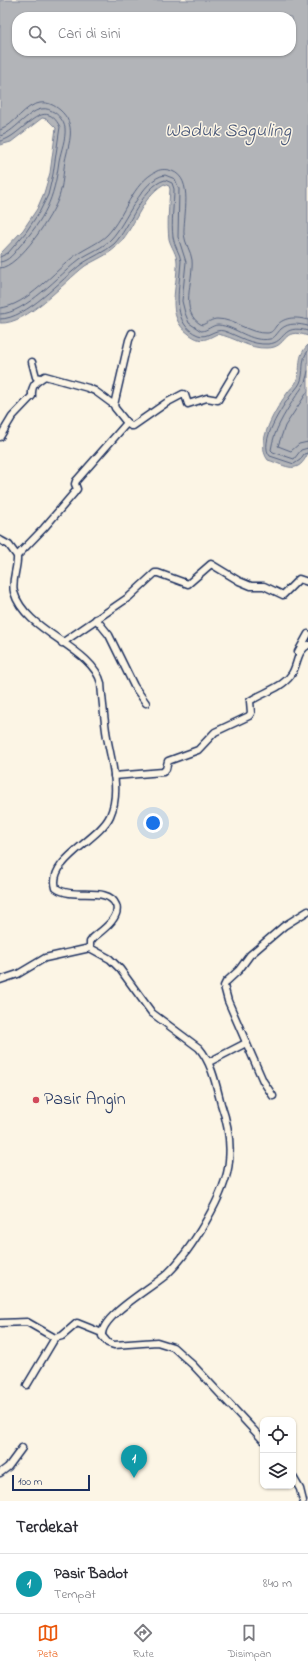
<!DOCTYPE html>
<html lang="id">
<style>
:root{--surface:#fff;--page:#f2f2f3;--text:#2b2b33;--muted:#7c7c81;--line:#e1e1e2;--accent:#ea580c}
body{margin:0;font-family:"Indie Flower",sans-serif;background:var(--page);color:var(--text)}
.controls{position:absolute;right:12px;bottom:12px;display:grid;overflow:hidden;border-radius:8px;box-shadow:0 1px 3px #0004}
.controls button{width:36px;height:36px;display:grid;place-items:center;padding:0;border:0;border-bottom:1px solid var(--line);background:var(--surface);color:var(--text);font:20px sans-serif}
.scale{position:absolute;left:12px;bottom:10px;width:78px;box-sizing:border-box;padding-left:4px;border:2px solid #1b2f5e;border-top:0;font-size:11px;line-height:14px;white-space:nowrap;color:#1b2f5e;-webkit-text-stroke:3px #fcf5e5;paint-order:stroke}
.you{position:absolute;left:153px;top:823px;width:14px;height:14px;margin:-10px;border:3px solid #fff;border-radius:50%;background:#1a73e8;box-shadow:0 0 0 6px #1a73e833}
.badge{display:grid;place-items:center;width:26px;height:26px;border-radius:50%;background:var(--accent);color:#fff;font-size:13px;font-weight:700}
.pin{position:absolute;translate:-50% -33px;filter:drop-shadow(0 1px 2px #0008)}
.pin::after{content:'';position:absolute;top:21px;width:14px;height:12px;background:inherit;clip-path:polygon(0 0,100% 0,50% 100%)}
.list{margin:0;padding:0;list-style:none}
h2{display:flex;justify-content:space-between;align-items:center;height:52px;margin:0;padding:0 16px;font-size:17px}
h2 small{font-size:13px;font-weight:400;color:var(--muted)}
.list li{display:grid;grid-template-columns:26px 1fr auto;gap:12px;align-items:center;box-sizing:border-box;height:60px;padding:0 16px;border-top:1px solid var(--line)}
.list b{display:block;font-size:15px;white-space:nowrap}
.list p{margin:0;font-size:13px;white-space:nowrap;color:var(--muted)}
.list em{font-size:13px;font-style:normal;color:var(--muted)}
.icon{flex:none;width:22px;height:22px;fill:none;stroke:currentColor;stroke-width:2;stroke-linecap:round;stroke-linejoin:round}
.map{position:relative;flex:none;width:308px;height:1501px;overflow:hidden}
.search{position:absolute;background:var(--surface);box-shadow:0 1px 3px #0004;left:12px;right:12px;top:12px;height:44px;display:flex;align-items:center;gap:10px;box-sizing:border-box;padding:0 14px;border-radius:16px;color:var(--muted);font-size:15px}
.sheet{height:112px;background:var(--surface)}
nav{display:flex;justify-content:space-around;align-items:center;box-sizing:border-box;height:56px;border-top:1px solid var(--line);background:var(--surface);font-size:11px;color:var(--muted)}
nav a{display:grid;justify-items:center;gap:2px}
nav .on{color:var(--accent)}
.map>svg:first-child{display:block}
.water{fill:#b2b4b8;stroke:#767f94;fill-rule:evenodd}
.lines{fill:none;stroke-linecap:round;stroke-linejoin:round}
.shore{stroke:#576482;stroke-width:1}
.minor-casing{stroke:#1b2f5e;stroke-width:9}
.minor{stroke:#fcf5e5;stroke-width:6}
.poi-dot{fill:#d1495b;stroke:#fcf5e5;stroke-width:1.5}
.labels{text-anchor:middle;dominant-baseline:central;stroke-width:3;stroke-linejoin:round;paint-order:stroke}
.poi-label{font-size:18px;fill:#1b2f5e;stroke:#fcf5e5;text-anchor:start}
.water-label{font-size:19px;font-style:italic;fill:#485779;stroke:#fcf5e5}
</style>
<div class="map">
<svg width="308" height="1501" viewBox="0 0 308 1501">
<rect width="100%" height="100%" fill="#fcf5e5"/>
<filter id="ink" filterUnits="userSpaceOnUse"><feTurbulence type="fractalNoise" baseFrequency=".025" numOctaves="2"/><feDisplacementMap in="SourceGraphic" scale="8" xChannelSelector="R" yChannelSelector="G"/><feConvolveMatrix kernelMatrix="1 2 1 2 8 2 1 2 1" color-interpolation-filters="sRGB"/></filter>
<g filter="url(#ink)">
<g class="water">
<path d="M0,0H308V336C280,326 289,348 267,348C248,349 235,337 217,334C205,340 201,343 189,334C164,316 178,287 177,262C177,254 171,247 169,239C167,224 169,204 170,189L169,186L164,184C140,198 136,228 116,247C108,255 95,260 85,266C64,282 27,325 0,323V254L23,230L37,209L44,193L50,173L56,128L47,119L42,118L11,142L0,145ZM17,17H291V51H17Z"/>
<path d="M308,345V453C298,476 287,466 268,460C254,443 277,407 288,392C291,388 296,384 297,380C302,365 296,357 308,345Z"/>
</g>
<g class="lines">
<g class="shore">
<path d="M0,130C15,125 24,105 40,103C48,102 54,105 60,110C77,125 69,142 65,161C63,173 63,185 59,197C53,215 19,267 0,268"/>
<path d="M0,136C17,132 34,100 52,111C58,114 64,121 65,128C66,139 61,150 59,161C54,200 45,218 19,247C14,253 9,261 0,262"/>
<path d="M0,141C22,138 43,93 60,127L53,174L48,195L40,211L26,232L8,253L0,257"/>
<path d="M0,308C27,306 55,270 76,255C86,248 99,243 107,235C126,215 131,184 157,171C161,169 167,169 172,171C194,179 183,216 184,234C185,244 191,251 192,260C194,281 178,312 202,325C207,323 212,319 217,319C235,319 249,334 267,333C272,333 274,329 276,326C285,316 297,317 308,320"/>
<path d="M0,314C25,314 60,274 80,259C90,252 103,248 111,239C126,224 142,178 165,175L175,179L179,189L178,237L186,262L182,301L185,313L189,323L201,331C207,331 212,325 218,325C236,326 250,343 270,339C275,338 277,333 281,329C289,322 299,324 308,326"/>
<path d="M0,319C27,319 61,279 83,263C92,257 105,252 114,244C130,228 142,186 165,180L172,183L174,189C174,204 171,222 173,237C174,246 180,253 181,261C181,265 180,269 180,273C178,294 173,325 198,335C208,339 214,328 224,331C239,336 251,345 268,344C287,343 280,323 308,331"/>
<path d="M308,351C300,359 305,373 300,383C298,387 294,391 291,395C282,407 258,443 270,456L294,464L300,460L304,454L308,453"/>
<path d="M308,371C305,386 302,387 294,399C284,415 274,430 271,450L273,452L294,459L301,450L308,448"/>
<polyline points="308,391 285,426 278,446 291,451 299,444 308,442"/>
</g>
<g class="minor-casing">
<g id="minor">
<polyline points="32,362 36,377 41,378"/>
<polyline points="127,423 115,408 114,405 129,340 132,333"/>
<path d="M0,437L12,417L32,396C31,385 36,382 45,376L88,388L95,391L114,405"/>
<path d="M0,540L9,545L17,556C18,568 11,580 14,592C25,632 92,647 101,683C102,699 104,715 106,731C110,758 122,790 110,816C99,840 47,860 56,888C73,901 108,885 116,905C121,918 101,931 93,938L90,942V948L110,959L120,969L152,1013L199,1048C212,1063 216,1085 221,1104C227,1121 231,1143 229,1161C227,1193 190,1252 167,1274C153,1287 100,1316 102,1336L108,1343L114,1345L157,1342L173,1347L193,1365L263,1440"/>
<polyline points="17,556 44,528 74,493 77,489 75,484 76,481 127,423 131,426 133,426 166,403 183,394 185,395 188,404 207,398 218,400 236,370"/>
<polyline points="96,619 109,635 134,686 146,703"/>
<polyline points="62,643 129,597 155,573 158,573 188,584 211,564 239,581 251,586 264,586 283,595 299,579 308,582"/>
<polyline points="298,652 308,634"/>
<path d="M114,776L163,772L166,769L168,761L198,750L215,732L249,716L251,713L250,701C262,693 282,688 291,675C298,666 296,651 308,645"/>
<polyline points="0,980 18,974 45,958 90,948"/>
<polyline points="209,1062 246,1043"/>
<polyline points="273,1096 263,1081 228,1001 224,986 226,982 239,970 250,955 284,926 308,911"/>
<polyline points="0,1323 27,1322 55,1338 62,1336 77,1323 102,1333"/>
<polyline points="27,1385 55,1338"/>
<polyline points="0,1473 8,1467 22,1448"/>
<polyline points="293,1477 300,1489 303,1501"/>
</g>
</g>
<use href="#minor" class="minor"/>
</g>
</g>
<circle class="poi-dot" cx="36" cy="1100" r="4"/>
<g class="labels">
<g class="poi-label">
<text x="44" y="1100">Pasir Angin</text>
</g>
<g class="water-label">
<text x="228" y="131">Waduk Saguling</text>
</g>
</g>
</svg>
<div class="controls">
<button><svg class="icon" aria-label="locate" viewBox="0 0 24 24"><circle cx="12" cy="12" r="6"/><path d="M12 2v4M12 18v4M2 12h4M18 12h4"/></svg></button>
<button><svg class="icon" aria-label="layers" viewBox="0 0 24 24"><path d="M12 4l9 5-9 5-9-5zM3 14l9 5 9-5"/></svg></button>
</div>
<div class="scale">100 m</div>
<div class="you"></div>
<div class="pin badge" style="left:134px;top:1478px;background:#0f9aa8">1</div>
<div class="search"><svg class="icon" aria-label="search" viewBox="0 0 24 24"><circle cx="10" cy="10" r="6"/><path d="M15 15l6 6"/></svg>Cari di sini</div>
</div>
<section class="sheet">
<h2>Terdekat<small></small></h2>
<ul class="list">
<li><span class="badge" style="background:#0f9aa8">1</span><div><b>Pasir Badot</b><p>Tempat</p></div><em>840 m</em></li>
</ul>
</section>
<nav>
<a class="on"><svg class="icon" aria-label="map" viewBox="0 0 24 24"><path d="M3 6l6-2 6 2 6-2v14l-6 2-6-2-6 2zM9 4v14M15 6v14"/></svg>Peta</a>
<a><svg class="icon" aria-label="directions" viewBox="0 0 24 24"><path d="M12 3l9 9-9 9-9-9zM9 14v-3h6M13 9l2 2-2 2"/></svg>Rute</a>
<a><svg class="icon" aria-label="saved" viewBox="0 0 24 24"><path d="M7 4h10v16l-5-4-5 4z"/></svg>Disimpan</a>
</nav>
